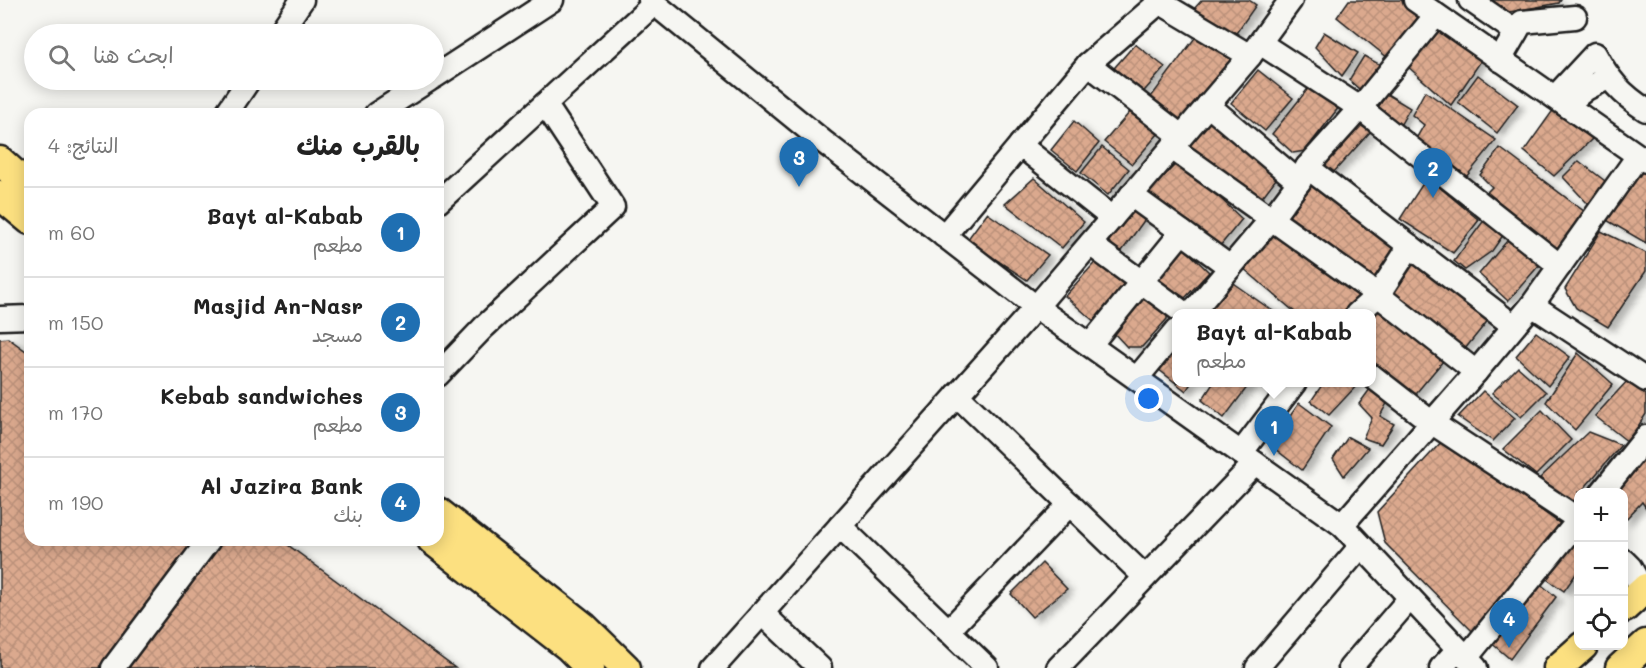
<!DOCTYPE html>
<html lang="ar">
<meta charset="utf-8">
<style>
:root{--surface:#fff;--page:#f6f6f6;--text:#222;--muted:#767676;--line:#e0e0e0;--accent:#1f6fb2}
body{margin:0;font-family:Mali,"Playpen Sans Arabic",sans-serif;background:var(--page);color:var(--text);direction:rtl}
.controls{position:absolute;right:18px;bottom:18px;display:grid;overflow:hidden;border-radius:12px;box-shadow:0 3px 15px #0003}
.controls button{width:54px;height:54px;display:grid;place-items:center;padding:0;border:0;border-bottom:2px solid var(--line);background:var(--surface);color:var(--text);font:30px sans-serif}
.you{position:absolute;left:1149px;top:399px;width:21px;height:21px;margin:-15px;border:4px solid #fff;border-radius:50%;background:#1a73e8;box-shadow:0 0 0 9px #1a73e833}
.badge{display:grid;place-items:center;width:39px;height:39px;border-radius:50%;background:var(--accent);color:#fff;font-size:20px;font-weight:700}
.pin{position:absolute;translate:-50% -50px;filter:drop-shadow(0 2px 3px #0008)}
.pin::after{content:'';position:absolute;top:32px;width:21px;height:18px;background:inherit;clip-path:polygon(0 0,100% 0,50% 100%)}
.popup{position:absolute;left:1172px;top:309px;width:204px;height:78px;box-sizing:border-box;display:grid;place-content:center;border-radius:12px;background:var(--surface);filter:drop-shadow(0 2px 4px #0005);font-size:20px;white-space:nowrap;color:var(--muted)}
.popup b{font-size:22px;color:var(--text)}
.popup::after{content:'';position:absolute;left:50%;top:100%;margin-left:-12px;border:12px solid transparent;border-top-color:var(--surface)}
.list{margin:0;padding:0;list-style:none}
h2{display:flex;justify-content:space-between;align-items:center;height:78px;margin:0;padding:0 24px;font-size:26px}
h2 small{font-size:20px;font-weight:400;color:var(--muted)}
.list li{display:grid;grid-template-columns:39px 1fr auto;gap:18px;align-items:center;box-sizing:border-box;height:90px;padding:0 24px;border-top:2px solid var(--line)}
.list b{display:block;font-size:22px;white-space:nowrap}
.list p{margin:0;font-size:20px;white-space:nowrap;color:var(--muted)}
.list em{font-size:20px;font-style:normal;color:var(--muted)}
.icon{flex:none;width:33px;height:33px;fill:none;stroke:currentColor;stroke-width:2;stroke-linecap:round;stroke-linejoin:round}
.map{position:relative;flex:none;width:1646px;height:668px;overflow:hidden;direction:ltr}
.search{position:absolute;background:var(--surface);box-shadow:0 3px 15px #0003;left:24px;top:24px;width:420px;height:66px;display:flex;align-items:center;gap:15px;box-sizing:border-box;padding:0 21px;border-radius:33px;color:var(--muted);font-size:22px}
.panel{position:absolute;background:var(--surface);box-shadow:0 3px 15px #0003;left:24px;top:108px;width:420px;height:438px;border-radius:18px;direction:rtl}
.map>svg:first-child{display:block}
.building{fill:url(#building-cross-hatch);stroke:#1c1c1c;stroke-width:1.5;filter:url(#shadow)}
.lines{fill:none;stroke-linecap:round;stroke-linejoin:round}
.minor-casing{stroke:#1c1c1c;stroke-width:27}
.major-casing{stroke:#1c1c1c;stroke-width:33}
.minor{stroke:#f6f6f2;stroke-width:22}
.major{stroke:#fce080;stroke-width:28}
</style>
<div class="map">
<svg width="1646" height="668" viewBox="0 0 1646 668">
<defs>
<pattern id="building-cross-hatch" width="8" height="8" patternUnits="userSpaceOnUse" patternTransform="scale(1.5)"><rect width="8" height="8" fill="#dba98e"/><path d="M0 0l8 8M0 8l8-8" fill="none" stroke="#bb917a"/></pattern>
<filter id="shadow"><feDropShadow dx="6" dy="4" stdDeviation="3" flood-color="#0004"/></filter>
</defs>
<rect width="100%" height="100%" fill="#f6f6f2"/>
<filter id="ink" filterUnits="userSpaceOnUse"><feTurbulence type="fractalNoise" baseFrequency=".0167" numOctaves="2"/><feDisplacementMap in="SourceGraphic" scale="12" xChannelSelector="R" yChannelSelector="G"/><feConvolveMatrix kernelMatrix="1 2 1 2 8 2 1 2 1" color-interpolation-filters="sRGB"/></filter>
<g filter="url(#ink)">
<g class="building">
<polygon points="1202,0 1249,0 1256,5 1232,39 1192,11"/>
<polygon points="1349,0 1401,0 1426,18 1393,62 1337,17"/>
<polygon points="1485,0 1561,0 1559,3 1504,13"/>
<polygon points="1440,27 1483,58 1451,105 1406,65"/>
<polygon points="1200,31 1236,58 1177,124 1148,101"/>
<polygon points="1324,32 1358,53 1342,76 1315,47"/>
<polygon points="1135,44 1165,67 1139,97 1109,74"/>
<polygon points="1364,56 1386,68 1367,96 1349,80"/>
<polygon points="1258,70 1293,98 1265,131 1231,103"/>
<polygon points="1478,75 1518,105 1497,133 1458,102"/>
<polygon points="1314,81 1336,99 1339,107 1305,151 1293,153 1272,134"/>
<polygon points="1425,91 1496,140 1462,182 1414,142 1424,125 1412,115"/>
<polygon points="1387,94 1410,108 1398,129 1375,112"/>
<polygon points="1554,109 1593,138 1554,176 1524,151"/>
<polygon points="1130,112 1158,134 1132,164 1104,142"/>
<polygon points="1212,119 1275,167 1276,179 1260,200 1185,149"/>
<polygon points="1074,121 1099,143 1077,171 1051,150"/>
<polygon points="1356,122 1370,132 1333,173 1322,163"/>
<polygon points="1102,147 1129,169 1108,195 1081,173"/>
<polygon points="1500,148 1585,212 1557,252 1482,197 1492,187 1480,175"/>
<polygon points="1180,160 1242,219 1216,251 1145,195"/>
<polygon points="1579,161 1609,184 1588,204 1563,177"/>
<polygon points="1639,169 1646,174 1646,243 1603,218"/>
<polygon points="1427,177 1479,220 1453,253 1400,219"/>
<polygon points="1034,178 1084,222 1062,248 1005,204"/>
<polygon points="1307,179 1400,247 1371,281 1281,212"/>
<polygon points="1133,208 1148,215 1122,251 1106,245"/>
<polygon points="987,213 1048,255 1027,280 967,240"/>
<polygon points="1485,219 1506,231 1492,251 1465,270 1454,261"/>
<polygon points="1273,228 1360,295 1341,314 1297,314 1243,268"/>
<polygon points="1601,231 1646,253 1646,271 1608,327 1576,308 1565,289"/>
<polygon points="1512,235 1541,263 1508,301 1479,274"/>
<polygon points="1182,246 1209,272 1185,298 1158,281"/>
<polygon points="1412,255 1489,319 1465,349 1386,293"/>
<polygon points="1099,258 1133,287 1097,324 1065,296"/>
<polygon points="1227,279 1277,314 1202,314"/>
<polygon points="1143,292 1167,305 1167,319 1142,347 1127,347 1112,331"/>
<polygon points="1377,306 1443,361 1412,398 1372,366 1372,314"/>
<polygon points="1536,332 1570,357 1548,386 1516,356"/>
<polygon points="8,338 30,354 30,540 281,540 455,668 0,668 0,339"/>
<polygon points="1176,342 1176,382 1192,382 1186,391 1158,369"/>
<polygon points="1578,353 1613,384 1575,430 1546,402"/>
<polygon points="1518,367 1546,392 1521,417 1492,393"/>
<polygon points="1628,380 1646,395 1646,414 1628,442 1595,416"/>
<polygon points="1214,382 1251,382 1224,418 1202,400"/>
<polygon points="1324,382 1360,382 1329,415 1311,401"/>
<polygon points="1373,385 1391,396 1380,416 1394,424 1381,444 1363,438 1372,418 1359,404"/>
<polygon points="1483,391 1515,418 1493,441 1458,417"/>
<polygon points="1299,403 1331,427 1302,470 1270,445"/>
<polygon points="1542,410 1571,440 1536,475 1503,449"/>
<polygon points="1588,432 1621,445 1581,492 1578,492 1578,496 1570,505 1540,478"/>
<polygon points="1348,437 1368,448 1344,476 1333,459"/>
<polygon points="1443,440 1566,528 1476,635 1385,543 1377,512"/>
<polygon points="1646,449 1646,508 1642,502 1624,521 1624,492 1612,492"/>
<polygon points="1578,533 1578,571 1564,591 1544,577"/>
<polygon points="1042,563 1067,589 1032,617 1011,594"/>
<polygon points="1537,581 1556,597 1510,659 1489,641"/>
</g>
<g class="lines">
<g class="minor-casing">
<g id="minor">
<polyline points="650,0 825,143 1036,307 1342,525 1476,668"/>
<polyline points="1415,0 1646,161"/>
<polyline points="1470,0 1516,32"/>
<polyline points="1161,3 1250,56"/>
<polyline points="279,34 302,0"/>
<polyline points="1260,43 1360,108 1436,15"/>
<polyline points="1500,60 1522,22 1575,17"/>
<polyline points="1088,64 1181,136"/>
<polyline points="434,77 552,0"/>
<path d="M1555,97L1595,54C1609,80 1621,94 1646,110"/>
<polyline points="1208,105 1299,182"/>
<polyline points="1566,105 1586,89 1608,78"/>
<polyline points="226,114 249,80"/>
<polyline points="376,114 429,80"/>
<polyline points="1020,145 1112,218"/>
<polyline points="1172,148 1378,295 1476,372"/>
<polyline points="1307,167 1514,326"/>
<polyline points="1131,195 1230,267"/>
<polyline points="438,202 655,3"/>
<polyline points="944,236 1088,64 1162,0"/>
<polyline points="1090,244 1185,314"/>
<polyline points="1532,305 1646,380"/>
<polyline points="1191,314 1272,218 1299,182 1307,167 1360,108 1560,266"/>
<polyline points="1357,314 1378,295 1410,246"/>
<polyline points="0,318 30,317"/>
<polyline points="1090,345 1182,232"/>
<polyline points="438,375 484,327 613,207 545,104"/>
<polyline points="1372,376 1431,422 1578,519"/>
<polyline points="1137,378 1176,331"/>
<polyline points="957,395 1145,577"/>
<polyline points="1241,453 1295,382"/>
<polyline points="1602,492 1646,437"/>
<polyline points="1342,525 1476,372 1532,305 1638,156"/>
<polyline points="840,526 987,668"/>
<polyline points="1624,561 1630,567 1643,590"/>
<polyline points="762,613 820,668"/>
<polyline points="948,631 1070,504"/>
<polyline points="1466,658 1578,521"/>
<polyline points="113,668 209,540"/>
<polyline points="713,668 1036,307 1250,56 1291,0"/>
<polyline points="1058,668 1255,463"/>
<polyline points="1257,668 1361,546"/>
<polyline points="1350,668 1410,598"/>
<polyline points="1441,668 1458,649"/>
</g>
</g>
<g class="major-casing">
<g id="major">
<polyline points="0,161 30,188"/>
<polyline points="0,195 30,220"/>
<polyline points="438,512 584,627 626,668"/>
<polyline points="432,540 569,647 590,668"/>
<polyline points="1624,608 1646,588"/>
<polyline points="1558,668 1583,646"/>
<polyline points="1620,668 1646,644"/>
</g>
</g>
<use href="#minor" class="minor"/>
<use href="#major" class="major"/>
</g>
</g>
</svg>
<div class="controls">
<button>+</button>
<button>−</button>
<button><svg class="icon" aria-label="locate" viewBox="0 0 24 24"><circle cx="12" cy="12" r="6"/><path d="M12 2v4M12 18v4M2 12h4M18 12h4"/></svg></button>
</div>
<div class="you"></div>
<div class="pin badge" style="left:1274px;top:456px">1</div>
<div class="popup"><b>Bayt al-Kabab</b>مطعم</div>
<div class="pin badge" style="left:1433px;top:198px">2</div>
<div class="pin badge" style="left:799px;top:187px">3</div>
<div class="pin badge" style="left:1509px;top:648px">4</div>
<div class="search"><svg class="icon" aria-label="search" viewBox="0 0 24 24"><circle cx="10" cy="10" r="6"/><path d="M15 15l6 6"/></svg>ابحث هنا</div>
<section class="panel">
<h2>بالقرب منك<small>النتائج: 4</small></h2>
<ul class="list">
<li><span class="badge">1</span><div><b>Bayt al-Kabab</b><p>مطعم</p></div><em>60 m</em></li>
<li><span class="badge">2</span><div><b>Masjid An-Nasr</b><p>مسجد</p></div><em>150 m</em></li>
<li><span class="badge">3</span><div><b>Kebab sandwiches</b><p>مطعم</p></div><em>170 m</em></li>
<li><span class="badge">4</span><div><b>Al Jazira Bank</b><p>بنك</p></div><em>190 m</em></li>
</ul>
</section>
</div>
